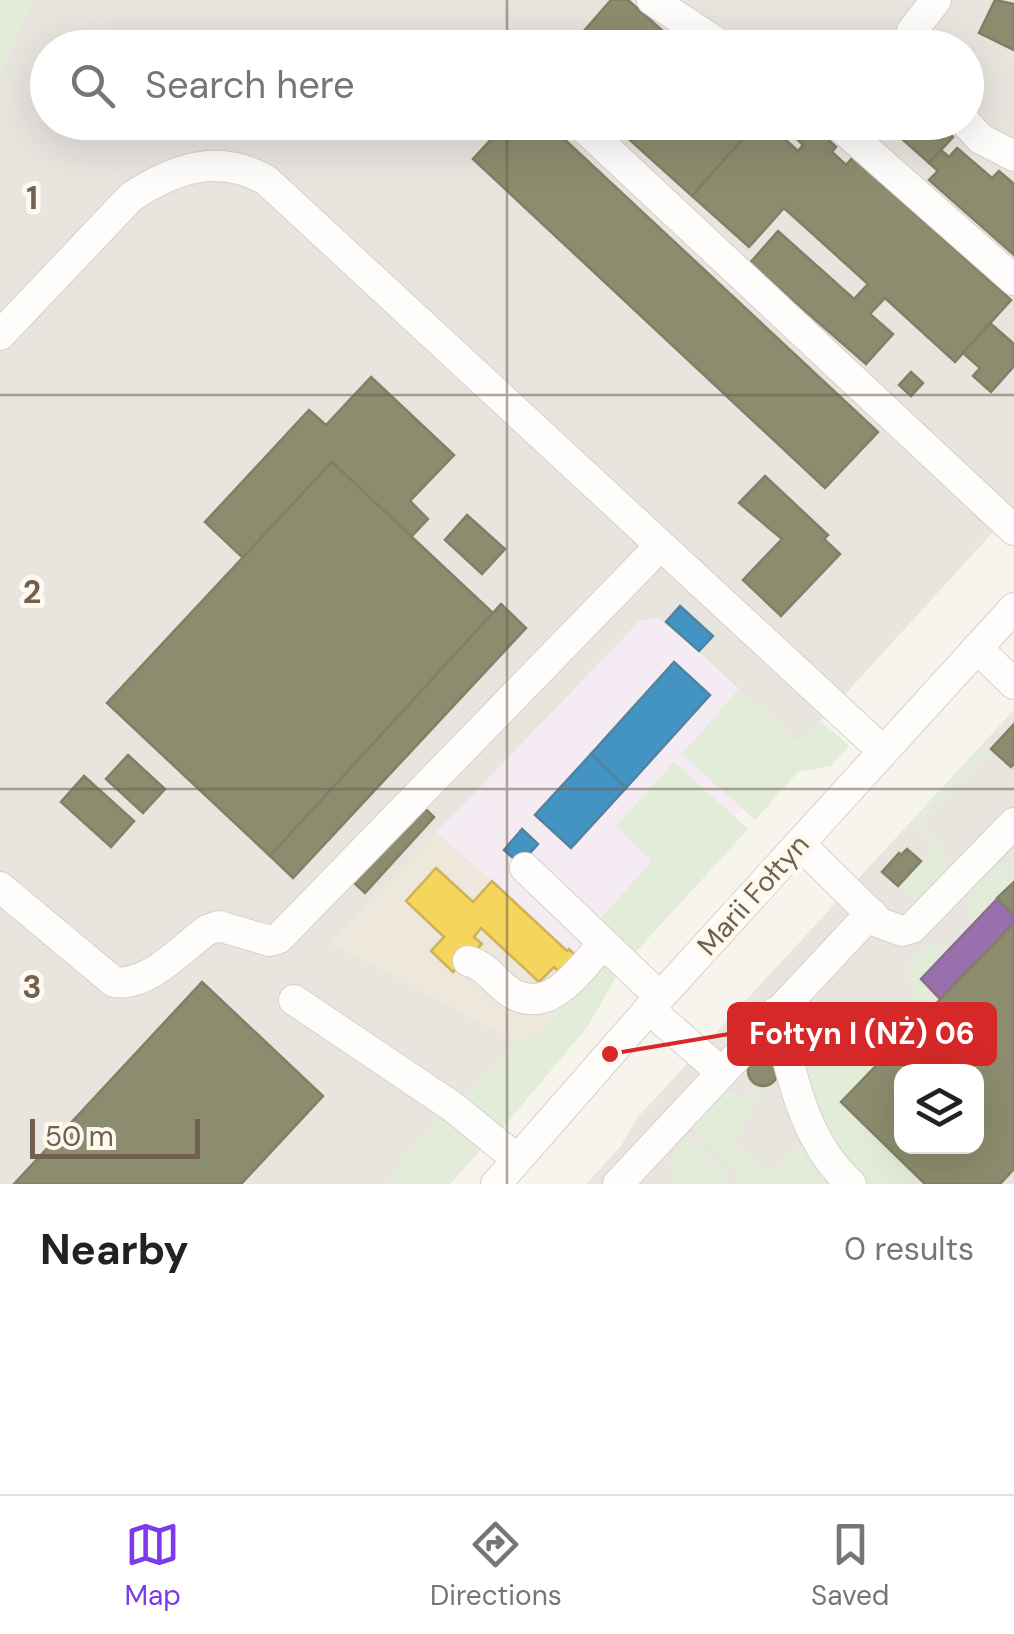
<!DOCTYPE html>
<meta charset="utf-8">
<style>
:root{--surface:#fff;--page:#f2f2f2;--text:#222;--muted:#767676;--line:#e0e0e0;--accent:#7c3aed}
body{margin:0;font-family:"DM Sans",sans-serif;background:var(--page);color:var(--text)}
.controls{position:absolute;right:30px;bottom:30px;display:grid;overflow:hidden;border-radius:20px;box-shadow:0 10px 40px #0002}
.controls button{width:90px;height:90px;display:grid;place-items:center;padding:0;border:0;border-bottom:2px solid var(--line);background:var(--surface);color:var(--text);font:50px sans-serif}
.scale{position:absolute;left:30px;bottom:25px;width:170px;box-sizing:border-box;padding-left:10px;border:5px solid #715f50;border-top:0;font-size:28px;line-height:35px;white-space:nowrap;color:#715f50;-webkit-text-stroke:8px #fdf9ef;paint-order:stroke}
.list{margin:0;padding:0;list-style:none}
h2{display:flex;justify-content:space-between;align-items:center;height:130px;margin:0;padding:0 40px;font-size:42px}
h2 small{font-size:32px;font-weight:400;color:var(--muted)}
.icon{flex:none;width:55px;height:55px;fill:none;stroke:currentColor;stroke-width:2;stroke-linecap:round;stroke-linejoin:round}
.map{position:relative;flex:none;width:1014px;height:1184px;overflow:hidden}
.search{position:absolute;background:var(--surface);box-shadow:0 10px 40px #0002;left:30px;right:30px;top:30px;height:110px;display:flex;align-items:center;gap:25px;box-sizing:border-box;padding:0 35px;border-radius:55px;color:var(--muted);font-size:38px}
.sheet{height:310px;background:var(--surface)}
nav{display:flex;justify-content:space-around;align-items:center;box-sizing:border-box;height:140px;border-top:2px solid var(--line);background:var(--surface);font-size:28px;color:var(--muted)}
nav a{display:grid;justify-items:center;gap:5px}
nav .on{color:var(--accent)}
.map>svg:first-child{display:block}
.residential{fill:#eee7db}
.industrial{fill:#e8e4de;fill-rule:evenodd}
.education{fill:#f4ecf2}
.green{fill:#e2ecd9}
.homes{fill:#f6d55c;stroke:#ceb258;stroke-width:2.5}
.offices{fill:#9970ab;stroke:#8d6b90;stroke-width:2.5}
.schools{fill:#4393c3;stroke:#5183a0;stroke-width:2.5}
.industry{fill:#8c8c6e;stroke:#847e65;stroke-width:2.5;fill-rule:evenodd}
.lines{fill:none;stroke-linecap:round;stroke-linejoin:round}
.minor-casing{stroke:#d5d1cb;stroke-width:32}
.minor{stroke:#fefdfc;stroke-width:30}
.grid{fill:none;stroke:#715f50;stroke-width:2.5;stroke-opacity:0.55}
.labels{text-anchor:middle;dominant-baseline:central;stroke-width:10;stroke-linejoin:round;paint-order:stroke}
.street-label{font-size:28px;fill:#715f50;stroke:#fdf9ef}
.grid-label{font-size:32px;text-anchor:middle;font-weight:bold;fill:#715f50;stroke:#fdf9ef;stroke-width:10;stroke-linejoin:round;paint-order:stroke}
.leader{fill:none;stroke:#d62828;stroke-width:4}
.callout-dot{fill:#d62828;stroke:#fdf9ef;stroke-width:4}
.callout{fill:#d62828;stroke:#d62828;stroke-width:4}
.callout-label{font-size:30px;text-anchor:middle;font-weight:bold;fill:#fff}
</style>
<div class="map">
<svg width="1014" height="1184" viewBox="0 0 1014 1184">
<rect width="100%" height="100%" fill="#f6f4ed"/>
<polygon class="residential" points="437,832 594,973 541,1031 518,1042 329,944"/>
<g class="industrial">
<path d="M32,0H1014V509L799,745L666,622L640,621L330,943L518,1042L382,1184H0V77ZM48,48H966V122H48Z"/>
<path d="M1014,710V1184H586L621,1146L637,1118ZM902,1072H976V1146H902Z"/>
</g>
<polygon class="education" points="659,618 799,745 594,973 437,832 640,621"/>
<g class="green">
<polygon points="0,0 32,0 0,77"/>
<polygon points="739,689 798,745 821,721 849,746 831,766 798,772 755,820 682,754"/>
<path d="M982,745L990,753L919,821C932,836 950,849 946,870L914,900L901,887L936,846L911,822Z"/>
<polygon points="674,762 748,829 631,957 594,925 652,861 616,826"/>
<path d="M1014,855V923L990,947C962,922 965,912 972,876L985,882Z"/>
<path d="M931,944L950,946L973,966L933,1007C927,1002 919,996 914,990C901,973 913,950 931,944Z"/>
<polygon points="609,957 621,968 588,1026 501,1130 462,1097 518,1042 541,1031"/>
<path d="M858,1009L876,1015L903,1038L841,1103L925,1184C910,1184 892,1184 878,1184C844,1177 801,1093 806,1061C808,1047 815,1037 825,1028C835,1017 843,1010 858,1009Z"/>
<polygon points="724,1082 741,1101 751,1090 758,1094 734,1145 770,1175 806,1140 838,1184 743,1184 740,1181 743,1177 688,1124"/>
<polygon points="447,1113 486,1144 450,1184 382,1184"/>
<path d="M683,1132L729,1175L720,1184H679C662,1168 675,1150 683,1132Z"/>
</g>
<polygon class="homes" points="436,868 473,902 492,881 567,951 569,949 577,957 561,974 554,967 539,982 481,928 474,937 482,944 453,972 431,951 444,937 406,901"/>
<polygon class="offices" points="997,899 1014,915 1014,923 940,999 921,979"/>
<g class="schools">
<polygon points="680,606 713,636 699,651 666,622"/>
<polygon points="674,662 710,695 626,788 591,754"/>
<polygon points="591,754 626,788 571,848 535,815"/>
<polygon points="522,829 538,844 520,864 504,850"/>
</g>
<g class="industry">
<polygon points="611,0 628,0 682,48 569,48"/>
<polygon points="995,0 1014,4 1014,50 979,33"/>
<polygon points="507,122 546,122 878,432 825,488 473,159"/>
<polygon points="610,122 758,122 692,196"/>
<polygon points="758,122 766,122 798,151 803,145 796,138 810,123 836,147 832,152 846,165 853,157 1011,300 955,362 885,298 870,314 893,334 866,364 750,263 778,231 854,299 868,284 784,208 749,247 692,196"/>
<polygon points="883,122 937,122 953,137 929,163"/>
<polygon points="957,148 992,178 999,171 1014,184 1014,255 929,180 938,171 929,163 941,150 949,157"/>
<polygon points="990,323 1014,344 1014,366 991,392 973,376 980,368 963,353"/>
<polygon points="911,372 923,383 911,396 899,385"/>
<polygon points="371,377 454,455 410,501 428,519 411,537 332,462 243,558 205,522 309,410 326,425"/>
<polygon points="332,462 493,613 270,856 107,703"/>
<polygon points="765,476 828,535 824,539 840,554 781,616 743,580 782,539 739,503"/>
<polygon points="467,515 505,549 482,574 445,540"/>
<polygon points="501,604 526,628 293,878 270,856"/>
<polygon points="1014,724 1014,764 1011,767 991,749"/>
<polygon points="128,755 165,789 143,813 106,779"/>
<polygon points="84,776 134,821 111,847 61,802"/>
<polygon points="419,803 434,817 365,893 350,879"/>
<polygon points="907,849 921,861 898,886 882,872 899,853 901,855"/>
<polygon points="1014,882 1014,915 997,898"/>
<path d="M1014,923V1169L1000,1184H925L841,1102ZM902,1072H976V1146H902Z"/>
<polygon points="202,982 323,1096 241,1184 14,1184"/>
<circle cx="763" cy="1071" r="15"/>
</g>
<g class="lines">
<g class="minor-casing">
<g id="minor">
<polyline points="652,0 725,48"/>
<polyline points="907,48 912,31 936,0"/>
<polyline points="578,122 1014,530"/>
<polyline points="835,122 1014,280"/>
<polyline points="965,122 981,139 1014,156"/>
<path d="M0,335L131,197C174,168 219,153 266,180L883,751"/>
<polyline points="977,648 1014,684"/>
<polyline points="800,844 880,923 902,931 912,928 1014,823"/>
<polyline points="525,868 660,997"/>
<path d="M0,887L114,982C148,987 181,949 207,930L219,926L270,941L279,938L660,546"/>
<path d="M468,961C488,966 496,984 513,994C552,1015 581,967 603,944"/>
<polyline points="294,1000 453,1107 517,1159"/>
<polyline points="649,1009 721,1072"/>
<path d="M776,1012C792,1074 802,1139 851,1184"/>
<polyline points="496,1184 649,1009 1014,608"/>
<polyline points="618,1184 871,913"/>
</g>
</g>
<use href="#minor" class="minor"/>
</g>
<path class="grid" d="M507,0V48M507,122V1184M0,395H1014M0,789H1014"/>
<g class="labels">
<g class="street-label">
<text transform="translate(753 895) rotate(-48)">Marii Fołtyn</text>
</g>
</g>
<g class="grid-label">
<text x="32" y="209">1</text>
<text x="32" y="603">2</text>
<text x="32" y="998">3</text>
</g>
<path class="leader" d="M610 1054L729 1034"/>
<circle class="callout-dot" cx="610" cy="1054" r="10"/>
<rect class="callout" x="729" y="1004" width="266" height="60" rx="10"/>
<g class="callout-label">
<text x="862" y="1044">Fołtyn I (NŻ) 06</text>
</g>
</svg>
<div class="controls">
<button><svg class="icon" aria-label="layers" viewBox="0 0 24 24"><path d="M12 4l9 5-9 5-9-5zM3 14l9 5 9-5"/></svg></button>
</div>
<div class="scale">50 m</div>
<div class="search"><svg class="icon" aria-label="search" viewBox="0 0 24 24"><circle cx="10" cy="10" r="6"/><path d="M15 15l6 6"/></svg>Search here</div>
</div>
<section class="sheet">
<h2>Nearby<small>0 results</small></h2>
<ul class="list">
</ul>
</section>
<nav>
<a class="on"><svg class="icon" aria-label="map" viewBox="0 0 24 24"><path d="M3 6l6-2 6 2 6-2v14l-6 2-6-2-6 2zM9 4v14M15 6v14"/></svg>Map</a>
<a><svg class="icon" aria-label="directions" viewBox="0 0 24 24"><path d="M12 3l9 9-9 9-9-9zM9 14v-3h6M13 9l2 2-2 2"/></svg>Directions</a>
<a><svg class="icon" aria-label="saved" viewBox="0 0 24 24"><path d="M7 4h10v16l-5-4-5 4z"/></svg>Saved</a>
</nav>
